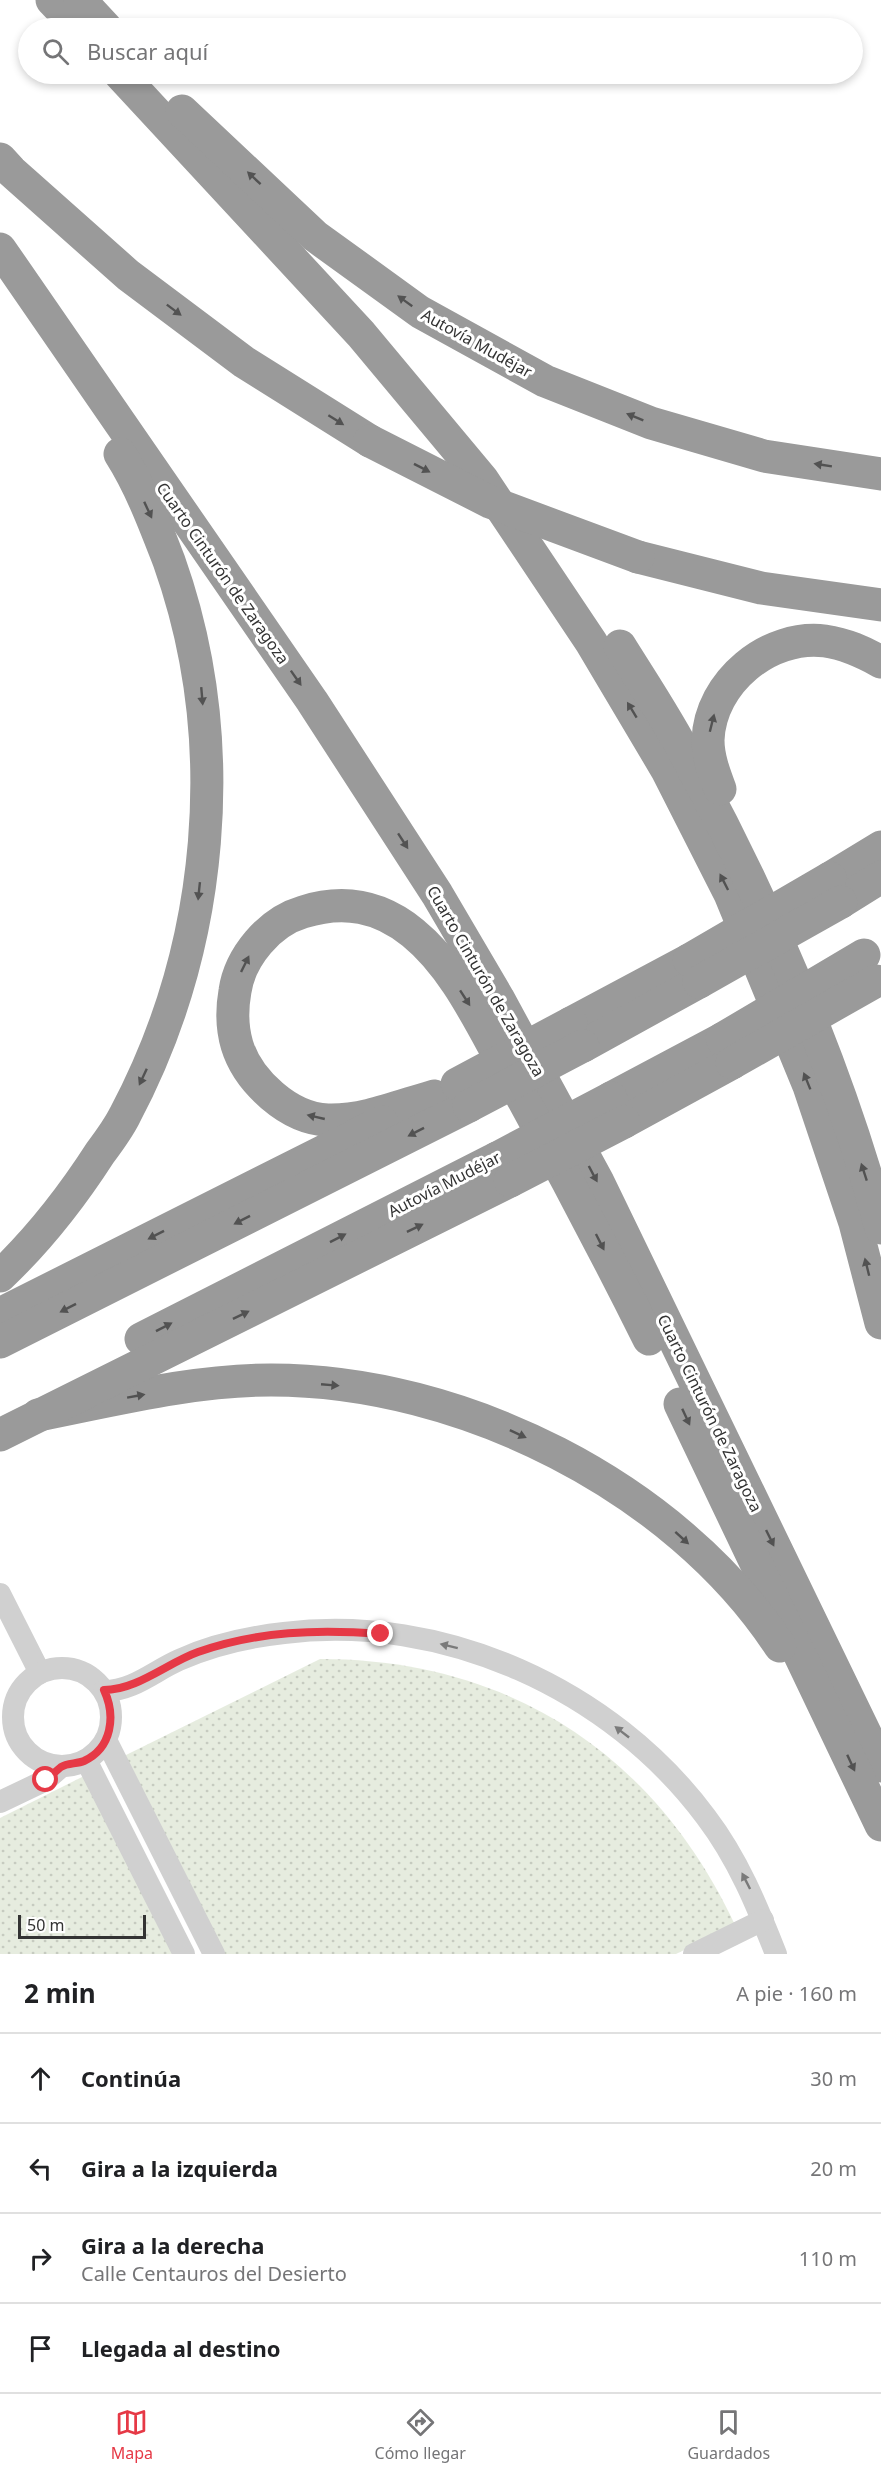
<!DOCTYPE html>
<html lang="es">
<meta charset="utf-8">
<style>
:root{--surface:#fff;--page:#f2f2f2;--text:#202124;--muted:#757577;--line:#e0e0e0;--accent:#e63946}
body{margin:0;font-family:"Noto Sans",sans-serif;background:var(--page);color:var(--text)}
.scale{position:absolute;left:18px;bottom:15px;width:128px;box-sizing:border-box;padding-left:6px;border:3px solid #333;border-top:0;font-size:16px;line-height:21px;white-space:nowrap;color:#333;-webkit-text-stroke:4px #fff;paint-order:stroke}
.stop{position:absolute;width:18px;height:18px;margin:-14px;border:4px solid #e63946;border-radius:50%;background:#fff}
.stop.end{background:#e63946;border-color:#fff;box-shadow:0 2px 6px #0008}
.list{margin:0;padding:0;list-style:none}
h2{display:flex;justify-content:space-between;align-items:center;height:78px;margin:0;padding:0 24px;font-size:26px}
h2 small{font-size:20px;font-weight:400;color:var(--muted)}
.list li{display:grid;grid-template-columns:39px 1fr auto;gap:18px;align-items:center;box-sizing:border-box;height:90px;padding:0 24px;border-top:2px solid var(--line)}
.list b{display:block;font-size:22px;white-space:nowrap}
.list p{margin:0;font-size:20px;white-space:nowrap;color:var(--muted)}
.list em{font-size:20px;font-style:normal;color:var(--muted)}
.icon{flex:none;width:33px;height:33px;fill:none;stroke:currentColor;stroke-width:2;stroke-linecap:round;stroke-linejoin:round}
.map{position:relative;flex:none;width:881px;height:1954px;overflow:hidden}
.search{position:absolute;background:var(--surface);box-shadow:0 3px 9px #0003;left:18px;right:18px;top:18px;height:66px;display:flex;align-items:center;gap:15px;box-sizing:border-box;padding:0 21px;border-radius:33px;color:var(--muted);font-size:22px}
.sheet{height:438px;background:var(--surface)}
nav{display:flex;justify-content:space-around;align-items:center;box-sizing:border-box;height:84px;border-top:2px solid var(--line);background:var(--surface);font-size:16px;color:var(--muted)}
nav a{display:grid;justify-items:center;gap:3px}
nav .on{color:var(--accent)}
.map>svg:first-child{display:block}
.grass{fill:url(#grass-dots)}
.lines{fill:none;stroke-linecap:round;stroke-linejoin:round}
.minor{stroke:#d0d0d0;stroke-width:22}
.highway{stroke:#9a9a9a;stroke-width:33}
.highway-bridge{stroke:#9a9a9a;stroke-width:33}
.oneway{fill:#525252}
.oneway2{fill:#7a7a7a}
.route{stroke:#e63946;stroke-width:8}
.labels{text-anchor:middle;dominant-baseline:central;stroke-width:6;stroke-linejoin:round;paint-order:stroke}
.street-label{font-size:16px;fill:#333;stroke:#fff}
</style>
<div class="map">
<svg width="881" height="1954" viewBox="0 0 881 1954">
<defs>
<pattern id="grass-dots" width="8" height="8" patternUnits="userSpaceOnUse" patternTransform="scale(1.5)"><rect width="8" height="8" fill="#e6ecdf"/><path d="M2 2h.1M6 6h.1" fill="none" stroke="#c6cbc0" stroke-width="1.8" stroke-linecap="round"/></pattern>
</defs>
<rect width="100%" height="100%" fill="#fff"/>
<g class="grass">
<path d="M320,1659C509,1659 655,1754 735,1925L676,1954H222L124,1756Z"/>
<polygon points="88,1774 178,1954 0,1954 0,1818"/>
</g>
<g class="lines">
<g class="minor">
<polyline points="0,1594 40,1673"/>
<circle cx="62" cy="1717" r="49"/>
<path d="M104,1691C133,1691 154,1671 179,1660C212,1645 248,1637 284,1633C443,1613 611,1689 706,1817C738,1859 757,1906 776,1954"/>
<polyline points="106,1740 214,1954"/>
<polyline points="86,1760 184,1954"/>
<polyline points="0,1802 46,1780 62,1766"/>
<polyline points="694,1954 763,1920"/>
</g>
<g class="highway">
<polyline points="52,0 79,28"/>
<polyline points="80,0 106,28"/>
<polyline points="120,74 361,334 482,479 591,642 667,770 730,894 809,1086 855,1223 881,1323"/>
<polyline points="182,111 315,236 420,312 545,381 651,423 764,456 881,474"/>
<polyline points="0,159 11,171 128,275 244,362 370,441"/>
<polyline points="0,249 312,701 437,894 498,998 598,1182 881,1766"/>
<polyline points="638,557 761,588 881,605"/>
<path d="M620,646C643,683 668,720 688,759C767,904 838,1068 881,1228"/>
<path d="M720,789C714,773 708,757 708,740C710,682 769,634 825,641C846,644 863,652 881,662"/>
<polyline points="830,878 881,847"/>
<polyline points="841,902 881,877"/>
<polyline points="571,1023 689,960"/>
<polyline points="583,1046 699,982"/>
<path d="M434,1096C399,1106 364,1121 328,1120C289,1119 248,1081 237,1045C232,1028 232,1008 235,991C240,957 269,922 303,912C344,899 380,906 413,933C456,968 481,1025 508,1072C557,1160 604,1249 649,1339"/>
<polyline points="611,1098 722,1039"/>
<polyline points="624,1122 732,1063"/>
<path d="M0,1276C39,1239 71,1198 100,1153C109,1141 118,1129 125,1115C214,947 233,741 169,561C155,525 141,487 120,454"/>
<polyline points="0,1314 382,1122"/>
<polyline points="141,1339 497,1158"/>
<polyline points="0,1342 469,1106"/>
<polyline points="680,1404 881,1825"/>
<path d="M38,1415C114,1400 193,1380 271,1380C461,1380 675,1486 780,1646"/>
<polyline points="0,1435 510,1181"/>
</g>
<g class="highway-bridge">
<polyline points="370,441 490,502 638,557"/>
<polyline points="689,960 830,878"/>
<polyline points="699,982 841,902"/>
<polyline points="722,1039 864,955"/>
<polyline points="732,1063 876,981"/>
<polyline points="457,1084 571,1023"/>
<polyline points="469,1106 583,1046"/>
<polyline points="497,1158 611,1098"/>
<polyline points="510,1181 624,1122"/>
</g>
</g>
<defs><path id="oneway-solid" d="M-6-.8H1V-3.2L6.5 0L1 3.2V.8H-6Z" transform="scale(1.5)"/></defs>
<g class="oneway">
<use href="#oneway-solid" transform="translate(254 178) rotate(-137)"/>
<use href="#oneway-solid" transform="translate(405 301) rotate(-144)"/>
<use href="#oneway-solid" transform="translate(174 310) rotate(37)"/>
<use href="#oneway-solid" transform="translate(635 417) rotate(-158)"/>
<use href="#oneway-solid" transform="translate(336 420) rotate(32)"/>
<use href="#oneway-solid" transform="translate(823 465) rotate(-171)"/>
<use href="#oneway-solid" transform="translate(422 468) rotate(27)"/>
<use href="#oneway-solid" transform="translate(148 510) rotate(65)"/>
<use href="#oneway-solid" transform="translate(296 678) rotate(55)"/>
<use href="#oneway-solid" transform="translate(202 696) rotate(85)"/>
<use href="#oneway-solid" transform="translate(632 710) rotate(-121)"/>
<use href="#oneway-solid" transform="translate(712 723) rotate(-76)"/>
<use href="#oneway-solid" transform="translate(403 841) rotate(57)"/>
<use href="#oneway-solid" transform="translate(724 882) rotate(-117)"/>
<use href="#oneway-solid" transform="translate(199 891) rotate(96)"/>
<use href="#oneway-solid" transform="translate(245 964) rotate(-64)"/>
<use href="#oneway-solid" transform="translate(465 998) rotate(57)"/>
<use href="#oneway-solid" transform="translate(143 1077) rotate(115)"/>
<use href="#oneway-solid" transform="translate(807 1081) rotate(-112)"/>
<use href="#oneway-solid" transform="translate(316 1117) rotate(-167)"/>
<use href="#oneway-solid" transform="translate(416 1132) rotate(153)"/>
<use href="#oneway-solid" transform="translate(864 1172) rotate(-108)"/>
<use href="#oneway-solid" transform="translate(593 1174) rotate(62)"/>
<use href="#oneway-solid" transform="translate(242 1220) rotate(153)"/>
<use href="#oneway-solid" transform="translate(415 1228) rotate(-26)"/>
<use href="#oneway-solid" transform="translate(156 1235) rotate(153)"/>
<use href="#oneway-solid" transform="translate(338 1238) rotate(-27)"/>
<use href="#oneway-solid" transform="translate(600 1242) rotate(63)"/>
<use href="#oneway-solid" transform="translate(867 1267) rotate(-104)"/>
<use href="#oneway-solid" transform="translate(68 1308) rotate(153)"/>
<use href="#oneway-solid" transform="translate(241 1315) rotate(-26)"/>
<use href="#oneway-solid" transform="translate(164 1327) rotate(-27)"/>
<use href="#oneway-solid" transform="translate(330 1385) rotate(5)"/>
<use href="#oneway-solid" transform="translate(136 1396) rotate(-10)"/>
<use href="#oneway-solid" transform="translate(686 1417) rotate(65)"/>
<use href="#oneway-solid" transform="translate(518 1434) rotate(25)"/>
<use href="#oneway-solid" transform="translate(682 1538) rotate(42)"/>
<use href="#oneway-solid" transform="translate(770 1538) rotate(64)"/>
<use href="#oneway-solid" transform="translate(851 1763) rotate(65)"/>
</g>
<g class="oneway2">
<use href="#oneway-solid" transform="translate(449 1646) rotate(-166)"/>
<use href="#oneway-solid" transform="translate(622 1732) rotate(-142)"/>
<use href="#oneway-solid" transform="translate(746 1881) rotate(-117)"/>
</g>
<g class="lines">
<path class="route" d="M46,1780C51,1776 56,1771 61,1767C67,1763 77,1764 84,1761C112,1748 116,1716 104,1690C137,1690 167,1663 198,1652C258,1631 318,1629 381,1634"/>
</g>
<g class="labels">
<g class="street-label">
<text transform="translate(477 343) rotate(29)">Autovía Mudéjar</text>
<text transform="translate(223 573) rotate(55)">Cuarto Cinturón de Zaragoza</text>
<text transform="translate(486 981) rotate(60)">Cuarto Cinturón de Zaragoza</text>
<text transform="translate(444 1184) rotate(-27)">Autovía Mudéjar</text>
<text transform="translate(710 1413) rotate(64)">Cuarto Cinturón de Zaragoza</text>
</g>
</g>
</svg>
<div class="scale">50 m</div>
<div class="stop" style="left:46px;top:1780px"></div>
<div class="stop end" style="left:381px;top:1634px"></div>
<div class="search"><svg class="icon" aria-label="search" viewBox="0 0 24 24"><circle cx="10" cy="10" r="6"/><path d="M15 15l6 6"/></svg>Buscar aquí</div>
</div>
<section class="sheet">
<h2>2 min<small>A pie · 160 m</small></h2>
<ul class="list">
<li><svg class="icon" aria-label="ahead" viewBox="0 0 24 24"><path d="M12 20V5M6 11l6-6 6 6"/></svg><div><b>Continúa</b></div><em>30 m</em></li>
<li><svg class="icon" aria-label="left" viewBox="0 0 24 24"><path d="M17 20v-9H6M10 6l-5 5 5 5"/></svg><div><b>Gira a la izquierda</b></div><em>20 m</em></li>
<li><svg class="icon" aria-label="right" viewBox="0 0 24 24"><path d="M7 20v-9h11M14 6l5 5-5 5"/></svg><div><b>Gira a la derecha</b><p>Calle Centauros del Desierto</p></div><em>110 m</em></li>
<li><svg class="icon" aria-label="arrive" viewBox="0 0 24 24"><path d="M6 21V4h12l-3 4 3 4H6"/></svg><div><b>Llegada al destino</b></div></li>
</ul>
</section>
<nav>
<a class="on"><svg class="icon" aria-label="map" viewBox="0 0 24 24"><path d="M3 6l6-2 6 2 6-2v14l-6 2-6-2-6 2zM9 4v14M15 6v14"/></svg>Mapa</a>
<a><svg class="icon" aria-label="directions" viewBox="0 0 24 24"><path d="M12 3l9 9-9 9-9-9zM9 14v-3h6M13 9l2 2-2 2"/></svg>Cómo llegar</a>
<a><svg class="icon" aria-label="saved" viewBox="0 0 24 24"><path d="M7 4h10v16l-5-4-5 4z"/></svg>Guardados</a>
</nav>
